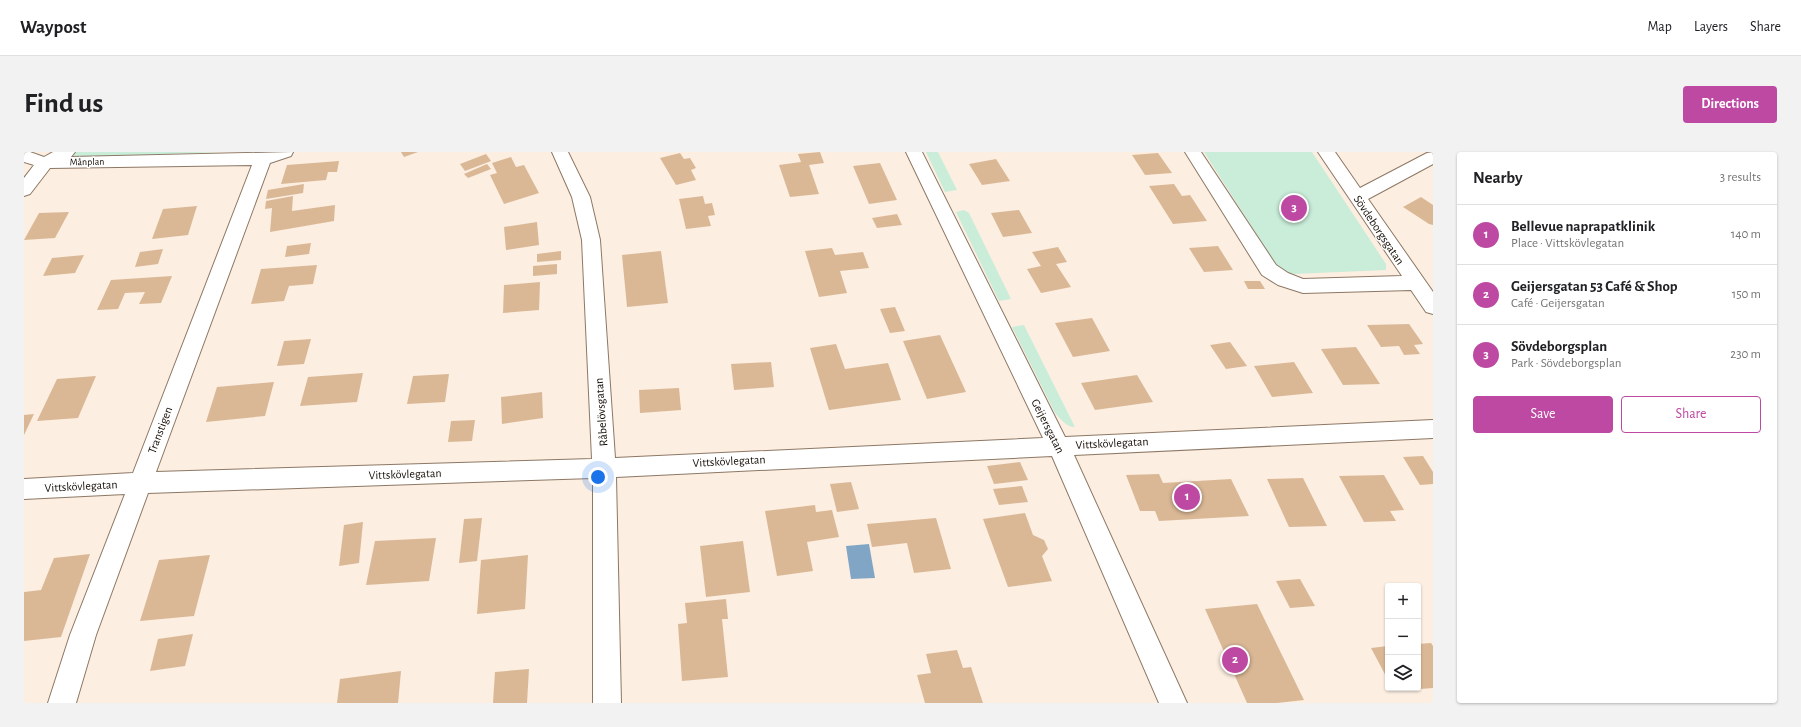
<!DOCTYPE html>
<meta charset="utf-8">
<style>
:root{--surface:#fff;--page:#f2f2f2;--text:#202124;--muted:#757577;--line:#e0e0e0;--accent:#bd49a2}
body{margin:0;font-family:"Alegreya Sans",sans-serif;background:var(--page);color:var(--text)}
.controls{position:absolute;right:12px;bottom:12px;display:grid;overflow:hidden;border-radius:4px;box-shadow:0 1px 3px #0004}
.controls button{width:36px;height:36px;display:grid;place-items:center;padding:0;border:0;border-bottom:1px solid var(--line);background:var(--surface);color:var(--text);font:20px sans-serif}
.you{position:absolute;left:574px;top:325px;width:14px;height:14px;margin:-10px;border:3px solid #fff;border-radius:50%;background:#1a73e8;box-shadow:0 0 0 6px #1a73e833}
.badge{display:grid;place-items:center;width:26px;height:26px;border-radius:50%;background:var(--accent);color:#fff;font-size:13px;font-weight:700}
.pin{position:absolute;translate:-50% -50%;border:2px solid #fff;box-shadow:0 1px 4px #0006}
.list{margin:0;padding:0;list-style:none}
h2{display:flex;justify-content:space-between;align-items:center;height:52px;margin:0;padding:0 16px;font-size:17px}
h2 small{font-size:13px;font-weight:400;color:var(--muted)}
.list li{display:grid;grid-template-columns:26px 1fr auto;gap:12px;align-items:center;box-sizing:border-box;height:60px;padding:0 16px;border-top:1px solid var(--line)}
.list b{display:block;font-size:15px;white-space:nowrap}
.list p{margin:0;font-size:13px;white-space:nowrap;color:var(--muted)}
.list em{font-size:13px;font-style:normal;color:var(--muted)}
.actions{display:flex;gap:8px;padding:12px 16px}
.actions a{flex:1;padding:9px 0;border:1px solid var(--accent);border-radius:4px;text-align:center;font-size:14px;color:var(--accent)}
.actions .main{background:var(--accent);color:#fff}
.icon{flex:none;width:22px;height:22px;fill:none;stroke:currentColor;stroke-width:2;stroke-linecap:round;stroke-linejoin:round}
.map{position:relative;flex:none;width:1409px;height:551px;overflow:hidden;border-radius:4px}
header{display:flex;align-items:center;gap:24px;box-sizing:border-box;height:56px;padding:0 20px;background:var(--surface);border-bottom:1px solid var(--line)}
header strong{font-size:19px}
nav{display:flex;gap:22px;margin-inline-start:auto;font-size:14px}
.intro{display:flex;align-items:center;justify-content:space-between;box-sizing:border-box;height:96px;padding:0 24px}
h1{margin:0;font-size:28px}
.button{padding:10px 18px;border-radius:4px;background:var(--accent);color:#fff;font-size:14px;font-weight:700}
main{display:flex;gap:24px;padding:0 24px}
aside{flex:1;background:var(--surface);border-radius:4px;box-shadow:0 1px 3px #0004}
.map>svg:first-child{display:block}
.green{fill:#c9edd9}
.water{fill:#81a6c5}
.building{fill:#dab896}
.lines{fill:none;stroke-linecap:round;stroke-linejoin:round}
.minor-casing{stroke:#8d7865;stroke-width:2}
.minor{fill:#fff;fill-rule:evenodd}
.labels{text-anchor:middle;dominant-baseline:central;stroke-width:3;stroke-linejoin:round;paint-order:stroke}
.far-street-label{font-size:10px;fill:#140c06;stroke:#fefefe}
.street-label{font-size:12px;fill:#140c06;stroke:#fefefe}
</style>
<header>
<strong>Waypost</strong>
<nav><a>Map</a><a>Layers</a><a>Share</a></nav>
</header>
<div class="intro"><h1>Find us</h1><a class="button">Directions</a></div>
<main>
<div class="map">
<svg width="1409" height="551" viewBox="0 0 1409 551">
<rect width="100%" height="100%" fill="#fceee1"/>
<g class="green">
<polygon points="49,0 197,0 40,6"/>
<polygon points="902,0 914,0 933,38 921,40"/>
<polygon points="1180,0 1288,0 1362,112 1362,118 1270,122 1257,118 1252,113"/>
<polygon points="940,58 945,61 987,147 975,149 932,60"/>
<path d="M1000,173L1051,275C1042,275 1037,267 1031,261L988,175Z"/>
</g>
<polygon class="water" points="845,392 851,426 827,427 822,394"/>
<g class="building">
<polygon points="377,0 394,0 380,5"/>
<polygon points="796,0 800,11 785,13 795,42 766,45 755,13 777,10 774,2"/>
<polygon points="656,1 660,7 666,6 672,16 667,18 672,28 652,33 636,6"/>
<polygon points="1134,1 1148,21 1121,23 1108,3"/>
<polygon points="462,2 467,9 441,19 436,12"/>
<polygon points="487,5 492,15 500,13 515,41 480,52 466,23 473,21 468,11"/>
<polygon points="972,7 986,29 958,33 945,12"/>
<polygon points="315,9 313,20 304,20 302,28 257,32 263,13"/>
<polygon points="856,11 873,48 845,52 829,14"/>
<polygon points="463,12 467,17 444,26 440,22"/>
<polygon points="280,32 279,41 242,47 244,38"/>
<polygon points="1150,32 1158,44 1166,43 1183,69 1149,72 1125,34"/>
<polygon points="269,44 268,59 311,53 310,69 246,80 248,56 241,57 242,49"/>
<polygon points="679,44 681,52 688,51 691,63 684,64 687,74 662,77 655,47"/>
<polygon points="1397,45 1409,53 1409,73 1405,72 1379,55"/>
<polygon points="173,54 164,83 128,87 139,57"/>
<polygon points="995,58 1008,81 979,85 967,61"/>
<polygon points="45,60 31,86 0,88 15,61"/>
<polygon points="873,62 878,73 853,76 848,66"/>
<polygon points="513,70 515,93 482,98 480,75"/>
<polygon points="287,91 285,102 261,105 263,94"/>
<polygon points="1194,94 1209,118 1180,120 1165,96"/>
<polygon points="1034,95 1043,110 1032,112 1047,135 1017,141 1003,117 1017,114 1008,100"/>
<polygon points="808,96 811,103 839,100 845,116 816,119 823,141 795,145 781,99"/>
<polygon points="139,97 134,112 111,115 116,100"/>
<polygon points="537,99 537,108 513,110 513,102"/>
<polygon points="637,99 644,151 603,155 598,103"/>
<polygon points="60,103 51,121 19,124 28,106"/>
<polygon points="533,112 533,122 509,124 509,114"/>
<polygon points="293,113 289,132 265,134 260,149 227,152 237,117"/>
<polygon points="148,124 137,151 115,152 121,140 101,141 94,157 73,158 87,128"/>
<polygon points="1220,129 1236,129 1241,137 1224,137"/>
<polygon points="516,130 515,158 479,161 480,133"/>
<polygon points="871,155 881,179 866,181 856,157"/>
<polygon points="1068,166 1086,199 1049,205 1031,171"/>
<polygon points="1385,172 1399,192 1390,193 1396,202 1380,203 1375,194 1357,195 1343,173"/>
<polygon points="916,183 942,240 903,247 879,189"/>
<polygon points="287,187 280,212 253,214 260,189"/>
<polygon points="1206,190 1223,214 1202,217 1186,193"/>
<polygon points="812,192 821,217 864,211 877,248 805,258 786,196"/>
<polygon points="1332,195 1356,232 1319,233 1297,197"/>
<polygon points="747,210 750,235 710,238 707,212"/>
<polygon points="1270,210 1289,241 1248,245 1230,214"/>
<polygon points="339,221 333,250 276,254 284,225"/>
<polygon points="425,222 421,250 383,252 389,224"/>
<polygon points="1113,223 1129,250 1071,258 1057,231"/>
<polygon points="72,224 54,266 13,269 33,227"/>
<polygon points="250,230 241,264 182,270 193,235"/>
<polygon points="655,236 657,258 616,261 615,238"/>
<polygon points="518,240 519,266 478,272 477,245"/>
<polygon points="10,262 0,283 0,263"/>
<polygon points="451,268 448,289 424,290 427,269"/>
<polygon points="1399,304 1409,320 1409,332 1396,333 1379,305"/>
<polygon points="996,310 1004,328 970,332 963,314"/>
<polygon points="1135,322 1139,331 1207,327 1225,364 1135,369 1131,359 1116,359 1102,323"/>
<polygon points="1360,323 1380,358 1366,359 1372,369 1340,370 1315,324"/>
<polygon points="1279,326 1303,374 1265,375 1243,327"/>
<polygon points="827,330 835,357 813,360 806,332"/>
<polygon points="998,334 1004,350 975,353 969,337"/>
<polygon points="791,353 792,360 808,358 815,385 783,390 789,419 753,424 741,359"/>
<polygon points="1001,361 1009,383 1020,388 1024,397 1018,404 1028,429 984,435 959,367"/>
<polygon points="458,366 453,409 435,411 440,367"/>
<polygon points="912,366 927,417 890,421 883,391 848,395 843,372"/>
<polygon points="339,370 335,411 315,414 320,373"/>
<polygon points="412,386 405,429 342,433 351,389"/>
<polygon points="719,389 726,440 682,445 676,394"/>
<polygon points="66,402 37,485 0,489 0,440 17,438 30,406"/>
<polygon points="186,403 170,464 116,469 135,408"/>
<polygon points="504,403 501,457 453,462 457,408"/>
<polygon points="1276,427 1291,454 1266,456 1252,429"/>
<polygon points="702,447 704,467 698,467 704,525 658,529 654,472 663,471 661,451"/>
<polygon points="1233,452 1280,548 1253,551 1223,551 1181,457"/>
<polygon points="169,482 161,514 126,519 134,487"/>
<polygon points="1407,491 1409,494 1409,536 1370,539 1368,536 1394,536 1394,492"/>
<polygon points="1364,494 1364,528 1347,496"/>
<polygon points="933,498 939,516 947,515 959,551 901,551 893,523 907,521 902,502"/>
<polygon points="505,517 503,551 469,551 471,520"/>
<polygon points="377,519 374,551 313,551 316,527"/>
</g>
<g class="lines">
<g class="minor-casing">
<g id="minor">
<polygon points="0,0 6,0 20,5 29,0 51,0 47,5 269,0 267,4 246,11 132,320 568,307 558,88 548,45 528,0 544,0 566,45 576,88 591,306 1019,286 882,0 898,0 1041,285 1409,268 1409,286 1050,303 1163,551 1135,551 1028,304 592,325 597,551 569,551 569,326 124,341 72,483 52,551 24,551 46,483 101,342 0,347 0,327 109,321 228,13 26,16 6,42 0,44 0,26 10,13 0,10"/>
<polygon points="1161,0 1177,0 1252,113 1264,121 1279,127 1378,124 1294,0 1311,0 1336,36 1403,1 1409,0 1409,12 1344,47 1409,140 1409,162 1402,160 1387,138 1279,141 1254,133 1238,123"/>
</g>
</g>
<use href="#minor" class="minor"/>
</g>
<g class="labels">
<g class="far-street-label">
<text transform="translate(63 10) rotate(-1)">Månplan</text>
</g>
<g class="street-label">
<text transform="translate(1355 78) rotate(56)">Sövdeborgsgatan</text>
<text transform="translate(577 260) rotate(-94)">Råbelövsgatan</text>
<text transform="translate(1024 274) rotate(63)">Geijersgatan</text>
<text transform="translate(136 278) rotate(-69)">Transtigen</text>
<text transform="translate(1088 291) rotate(-3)">Vittskövlegatan</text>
<text transform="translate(705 309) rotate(-3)">Vittskövlegatan</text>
<text transform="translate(381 322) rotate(-2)">Vittskövlegatan</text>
<text transform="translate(57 334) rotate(-3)">Vittskövlegatan</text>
</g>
</g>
</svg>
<div class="controls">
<button>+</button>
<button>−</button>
<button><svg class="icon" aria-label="layers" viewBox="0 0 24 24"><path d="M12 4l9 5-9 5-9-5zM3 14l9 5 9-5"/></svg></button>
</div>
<div class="you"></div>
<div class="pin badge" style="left:1163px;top:345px">1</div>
<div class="pin badge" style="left:1211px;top:508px">2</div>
<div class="pin badge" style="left:1270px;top:56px">3</div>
</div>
<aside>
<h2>Nearby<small>3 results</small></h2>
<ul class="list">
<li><span class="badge">1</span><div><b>Bellevue naprapatklinik</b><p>Place · Vittskövlegatan</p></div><em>140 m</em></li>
<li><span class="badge">2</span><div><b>Geijersgatan 53 Café &amp; Shop</b><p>Café · Geijersgatan</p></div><em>150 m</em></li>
<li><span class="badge">3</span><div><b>Sövdeborgsplan</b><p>Park · Sövdeborgsplan</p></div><em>230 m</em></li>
</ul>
<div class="actions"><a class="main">Save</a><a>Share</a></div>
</aside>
</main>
